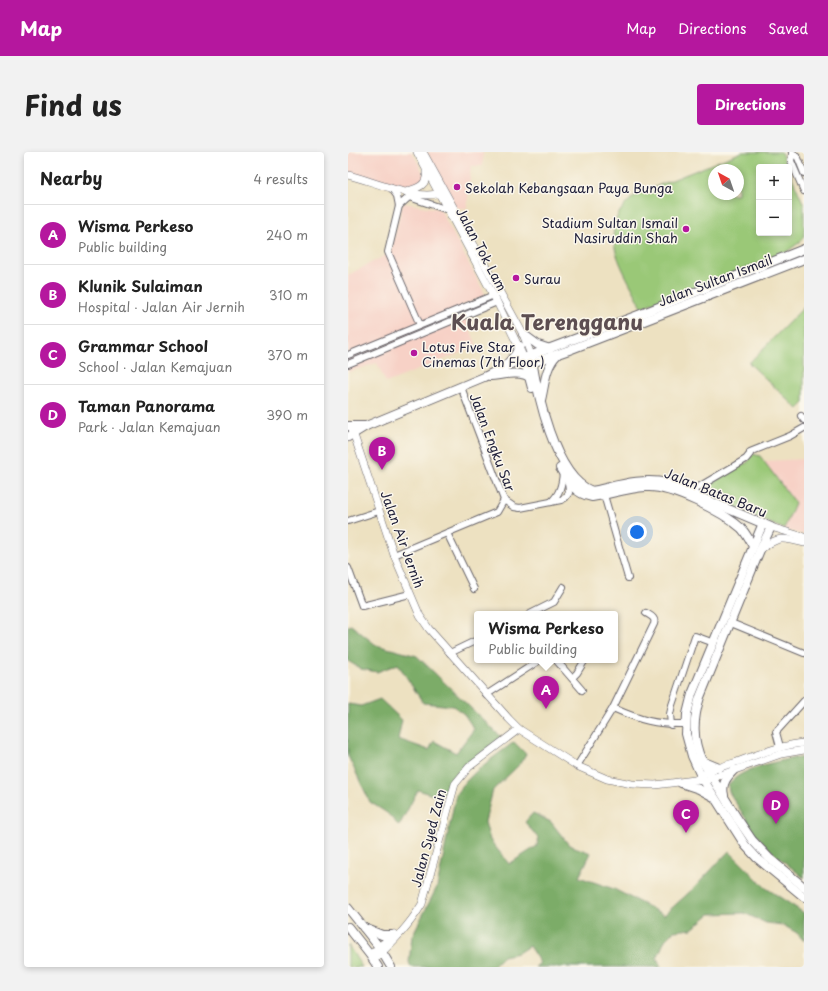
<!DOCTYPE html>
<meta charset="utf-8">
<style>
:root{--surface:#fff;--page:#f2f2f2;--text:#222;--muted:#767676;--line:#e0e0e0;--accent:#b5179e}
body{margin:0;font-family:"Playpen Sans",sans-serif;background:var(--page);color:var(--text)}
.controls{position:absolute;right:12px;top:12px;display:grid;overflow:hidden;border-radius:4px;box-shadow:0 2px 6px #0003}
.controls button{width:36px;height:36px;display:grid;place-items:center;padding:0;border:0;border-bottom:1px solid var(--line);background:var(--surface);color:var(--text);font:20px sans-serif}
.compass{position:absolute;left:360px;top:12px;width:36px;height:36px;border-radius:50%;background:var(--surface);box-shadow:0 2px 6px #0003;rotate:320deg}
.you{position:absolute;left:289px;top:380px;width:14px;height:14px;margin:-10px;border:3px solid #fff;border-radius:50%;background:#1a73e8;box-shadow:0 0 0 6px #1a73e833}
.badge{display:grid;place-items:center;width:26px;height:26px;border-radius:50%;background:var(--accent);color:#fff;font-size:13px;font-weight:700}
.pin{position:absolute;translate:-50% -33px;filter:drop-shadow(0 1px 2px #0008)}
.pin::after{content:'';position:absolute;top:21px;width:14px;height:12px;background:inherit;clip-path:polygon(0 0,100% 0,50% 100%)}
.popup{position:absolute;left:126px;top:459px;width:144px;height:52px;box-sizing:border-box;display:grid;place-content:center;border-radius:4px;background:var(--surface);filter:drop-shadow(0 1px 3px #0005);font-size:13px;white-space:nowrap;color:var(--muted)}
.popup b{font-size:15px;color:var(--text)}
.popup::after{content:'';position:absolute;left:50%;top:100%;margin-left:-8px;border:8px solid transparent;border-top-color:var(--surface)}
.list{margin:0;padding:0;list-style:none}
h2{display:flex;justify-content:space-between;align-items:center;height:52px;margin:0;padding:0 16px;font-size:17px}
h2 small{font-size:13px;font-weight:400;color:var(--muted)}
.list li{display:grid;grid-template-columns:26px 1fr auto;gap:12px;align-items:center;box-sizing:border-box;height:60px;padding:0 16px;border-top:1px solid var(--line)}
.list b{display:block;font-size:15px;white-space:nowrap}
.list p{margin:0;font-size:13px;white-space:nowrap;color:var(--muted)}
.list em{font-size:13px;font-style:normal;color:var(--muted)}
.map{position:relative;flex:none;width:456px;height:815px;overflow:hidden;border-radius:4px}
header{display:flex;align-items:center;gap:24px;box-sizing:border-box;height:56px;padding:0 20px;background:var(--accent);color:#fff}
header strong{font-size:19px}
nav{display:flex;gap:22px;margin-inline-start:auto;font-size:14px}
.intro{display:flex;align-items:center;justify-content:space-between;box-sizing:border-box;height:96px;padding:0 24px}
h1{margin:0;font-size:28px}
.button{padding:10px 18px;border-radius:4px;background:var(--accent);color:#fff;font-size:14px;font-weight:700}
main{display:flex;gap:24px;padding:0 24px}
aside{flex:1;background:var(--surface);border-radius:4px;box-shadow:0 2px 6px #0003}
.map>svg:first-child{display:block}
.built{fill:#f7d1c6}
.green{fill:#9ac877;stroke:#5e7559;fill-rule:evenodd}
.forest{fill:#7bac68;stroke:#4e6752}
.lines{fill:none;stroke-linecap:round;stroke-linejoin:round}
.minor-casing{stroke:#69656a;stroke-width:8}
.tertiary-casing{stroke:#69656a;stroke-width:8}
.secondary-casing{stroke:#69656a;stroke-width:10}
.minor{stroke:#fff;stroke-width:6}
.tertiary{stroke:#fff;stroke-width:7}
.secondary{stroke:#fff;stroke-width:8}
.poi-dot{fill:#b5179e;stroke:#fbf7ec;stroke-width:1.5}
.labels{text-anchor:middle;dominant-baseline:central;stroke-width:3;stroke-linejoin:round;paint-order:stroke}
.poi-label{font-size:13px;fill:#22223b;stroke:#fbf7ec;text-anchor:start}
.street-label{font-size:13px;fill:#22223b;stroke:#fbf7ec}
.town-label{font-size:21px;font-weight:bold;fill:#5c4e51;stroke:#fbf7ec}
</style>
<header>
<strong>Map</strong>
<nav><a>Map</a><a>Directions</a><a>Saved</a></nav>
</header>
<div class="intro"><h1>Find us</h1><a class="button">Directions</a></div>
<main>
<aside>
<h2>Nearby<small>4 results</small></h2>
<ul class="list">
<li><span class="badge">A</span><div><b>Wisma Perkeso</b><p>Public building</p></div><em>240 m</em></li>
<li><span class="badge">B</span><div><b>Klunik Sulaiman</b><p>Hospital · Jalan Air Jernih</p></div><em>310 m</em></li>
<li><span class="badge">C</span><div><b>Grammar School</b><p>School · Jalan Kemajuan</p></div><em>370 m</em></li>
<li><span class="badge">D</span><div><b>Taman Panorama</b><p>Park · Jalan Kemajuan</p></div><em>390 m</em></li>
</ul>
</aside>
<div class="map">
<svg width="456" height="815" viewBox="0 0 456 815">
<rect width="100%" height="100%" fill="#fbf7ec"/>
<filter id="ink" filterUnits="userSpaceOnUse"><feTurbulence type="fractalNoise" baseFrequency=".025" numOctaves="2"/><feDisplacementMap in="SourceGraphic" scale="8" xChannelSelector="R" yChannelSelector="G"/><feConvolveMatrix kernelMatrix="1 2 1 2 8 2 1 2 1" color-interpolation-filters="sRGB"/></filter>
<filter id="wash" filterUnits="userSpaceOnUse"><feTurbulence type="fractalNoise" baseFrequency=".012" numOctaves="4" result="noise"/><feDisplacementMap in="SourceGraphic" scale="16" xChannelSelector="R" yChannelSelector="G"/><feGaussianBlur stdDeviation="0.9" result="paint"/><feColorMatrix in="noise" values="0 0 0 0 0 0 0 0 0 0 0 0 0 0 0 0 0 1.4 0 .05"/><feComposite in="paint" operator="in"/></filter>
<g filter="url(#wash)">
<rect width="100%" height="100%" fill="#ede1c1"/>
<g class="built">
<polygon points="0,0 64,0 78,26 69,33 51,37 0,22"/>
<polygon points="79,0 135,0 135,14 123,14 119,56 108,56"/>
<polygon points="55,51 92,57 138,144 113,154 129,194 38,231 29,211 0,220 0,123 42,101"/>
<polygon points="456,307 456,383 436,377 447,351 416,309"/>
</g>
<g class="green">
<path d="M394,0H433L439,15H411V81H441V19L456,53V84L452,90L437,101L294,155C275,116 243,76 289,42ZM366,18H390V42H366Z"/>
<polygon points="456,155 456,251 450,257 401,211"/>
<polygon points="405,302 412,304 447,351 436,377 351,342 353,337 400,310"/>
<polygon points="0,793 14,815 0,815"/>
</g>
<g class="forest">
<polygon points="3,473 28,493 69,504 153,585 105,624 93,646 70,638 51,674 39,661 22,650 0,604 0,552 13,554 32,547 54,568 50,587 81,598 86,589 108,601 126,577 116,562 105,554 75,551 50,512 29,520 13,517 0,509 0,474"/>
<path d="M166,590L178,602L171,613L145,638L137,670L142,688L161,712L189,694L190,686L177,670L185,661L203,670L221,693L243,701L231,725L266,737L316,763L346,736L381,699L418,736L456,761V789L449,781L435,773L418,771L396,761L362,762L344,777L326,779L317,788L309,806L313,815H187L192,811L181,794L170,801L155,804L144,815H63L61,810L64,784L89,735L108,642C123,620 145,606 166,590Z"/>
<path d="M447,606H456V726L423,699L408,683L381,640L380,633C393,616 426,610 447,606Z"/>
</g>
</g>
<g filter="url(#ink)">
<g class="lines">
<g class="minor-casing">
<g id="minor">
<polyline points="444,0 450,6 456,21"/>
<polyline points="444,2 443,9 456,39"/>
<polyline points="44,37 49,44 51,54 40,100 72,173"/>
<polyline points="51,54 61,45 100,58"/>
<polyline points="0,203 146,143"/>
<polyline points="0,212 149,150"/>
<polyline points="453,264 456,268"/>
<polyline points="342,340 398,307 402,302 402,300 442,284 456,276"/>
<polyline points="256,343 280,426"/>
<polyline points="156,348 166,355 172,356 213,348 217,346 221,341 220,328"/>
<path d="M203,350C212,342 214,332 215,321"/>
<polyline points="0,369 31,359"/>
<polyline points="99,381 126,437"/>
<polyline points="46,403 149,360 156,348 113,235"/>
<polyline points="0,416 14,454 62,442"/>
<polyline points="182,462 206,450 215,435"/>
<polyline points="383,471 456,501"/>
<polyline points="102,501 129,488"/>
<polyline points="208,508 234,538"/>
<polyline points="224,526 229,521 237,508"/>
<polyline points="138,543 192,508"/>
<path d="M265,556C292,568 308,573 338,572"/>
<polyline points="323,573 322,562 324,553 347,484 366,491"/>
<polyline points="432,595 428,580 456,549"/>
<path d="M229,614L265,556L306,472C308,466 303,464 298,461"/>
</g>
</g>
<g class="tertiary-casing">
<g id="tertiary">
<polyline points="69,0 149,150 176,206"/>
<polyline points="75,0 175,182 183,203"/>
<path d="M0,23C23,28 72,51 94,40"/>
<path d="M60,39C70,36 80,33 78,20"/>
<polyline points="4,277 46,403 72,464 81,477 161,567 171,577 229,614 259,627 284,632 307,633 347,628 355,629 433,602 456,598"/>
<polyline points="423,375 456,385"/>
<path d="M412,398C430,384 435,385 456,391"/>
<path d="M349,627C360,618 376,614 389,610C411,602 433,593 456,591"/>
<polyline points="22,803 46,782"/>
<path d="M26,808C44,791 61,774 74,752L107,632L121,615L171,577"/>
</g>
</g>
<g class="secondary-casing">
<g id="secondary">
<polyline points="175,182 190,193 202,197"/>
<path d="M183,203C189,240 206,325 244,339C268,334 294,325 319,331L423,375L412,398L352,545C345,567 344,587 354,609L389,666L404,688L421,706L456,735"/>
<polyline points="176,206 184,236"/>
<polyline points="180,209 184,211 221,198 456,107"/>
<polyline points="158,213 167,203 172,194"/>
<path d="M142,224C155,223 172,218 183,226"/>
<path d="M193,248C197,232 197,215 209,203"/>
<polyline points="0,274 18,274 136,225 156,215 176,206 293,162 456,97"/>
<polyline points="0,285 18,274"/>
<path d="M212,316C220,330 227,342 244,345C262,342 280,336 298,335C322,333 375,360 393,376C398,381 401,388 405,394"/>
<polyline points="415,371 344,542 339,562 338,582 344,604 353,624 397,693 409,706 456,745"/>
<polyline points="354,609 371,616"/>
<polyline points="333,631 351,637 364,644"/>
<path d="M376,643C373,632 379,625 386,618"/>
<polyline points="0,756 31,795 43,815"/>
<polyline points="0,775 22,803 30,815"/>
<polyline points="16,776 34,783 44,783"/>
</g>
</g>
<use href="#minor" class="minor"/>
<use href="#tertiary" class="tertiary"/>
<use href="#secondary" class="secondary"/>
</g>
</g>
<g class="poi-dot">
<circle cx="109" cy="35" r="4"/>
<circle cx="338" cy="77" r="4"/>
<circle cx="168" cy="126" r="4"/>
<circle cx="66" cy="201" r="4"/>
</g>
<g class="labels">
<g class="poi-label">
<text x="117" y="35">Sekolah Kebangsaan Paya Bunga</text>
<text x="330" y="70" text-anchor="end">Stadium Sultan Ismail<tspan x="330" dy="15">Nasiruddin Shah</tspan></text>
<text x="176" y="126">Surau</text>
<text x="74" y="194">Lotus Five Star<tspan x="74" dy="15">Cinemas (7th Floor)</tspan></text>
</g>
<g class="street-label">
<text transform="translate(134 97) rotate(62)">Jalan Tok Lam</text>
<text transform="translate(367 128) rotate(-21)">Jalan Sultan Ismail</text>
<text transform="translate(145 290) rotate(69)">Jalan Engku Sar</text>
<text transform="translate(368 340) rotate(22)">Jalan Batas Baru</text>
<text transform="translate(55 387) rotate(70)">Jalan Air Jernih</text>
<text transform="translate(80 686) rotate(-75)">Jalan Syed Zain</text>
</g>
<g class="town-label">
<text x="199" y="169">Kuala Terengganu</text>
</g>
</g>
</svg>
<div class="controls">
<button>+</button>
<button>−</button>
</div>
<svg class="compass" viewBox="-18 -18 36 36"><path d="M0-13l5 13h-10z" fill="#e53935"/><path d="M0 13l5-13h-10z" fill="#767676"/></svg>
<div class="you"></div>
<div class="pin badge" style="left:198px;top:557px">A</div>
<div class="popup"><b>Wisma Perkeso</b>Public building</div>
<div class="pin badge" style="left:34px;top:318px">B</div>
<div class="pin badge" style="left:338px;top:681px">C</div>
<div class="pin badge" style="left:428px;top:672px">D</div>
</div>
</main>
